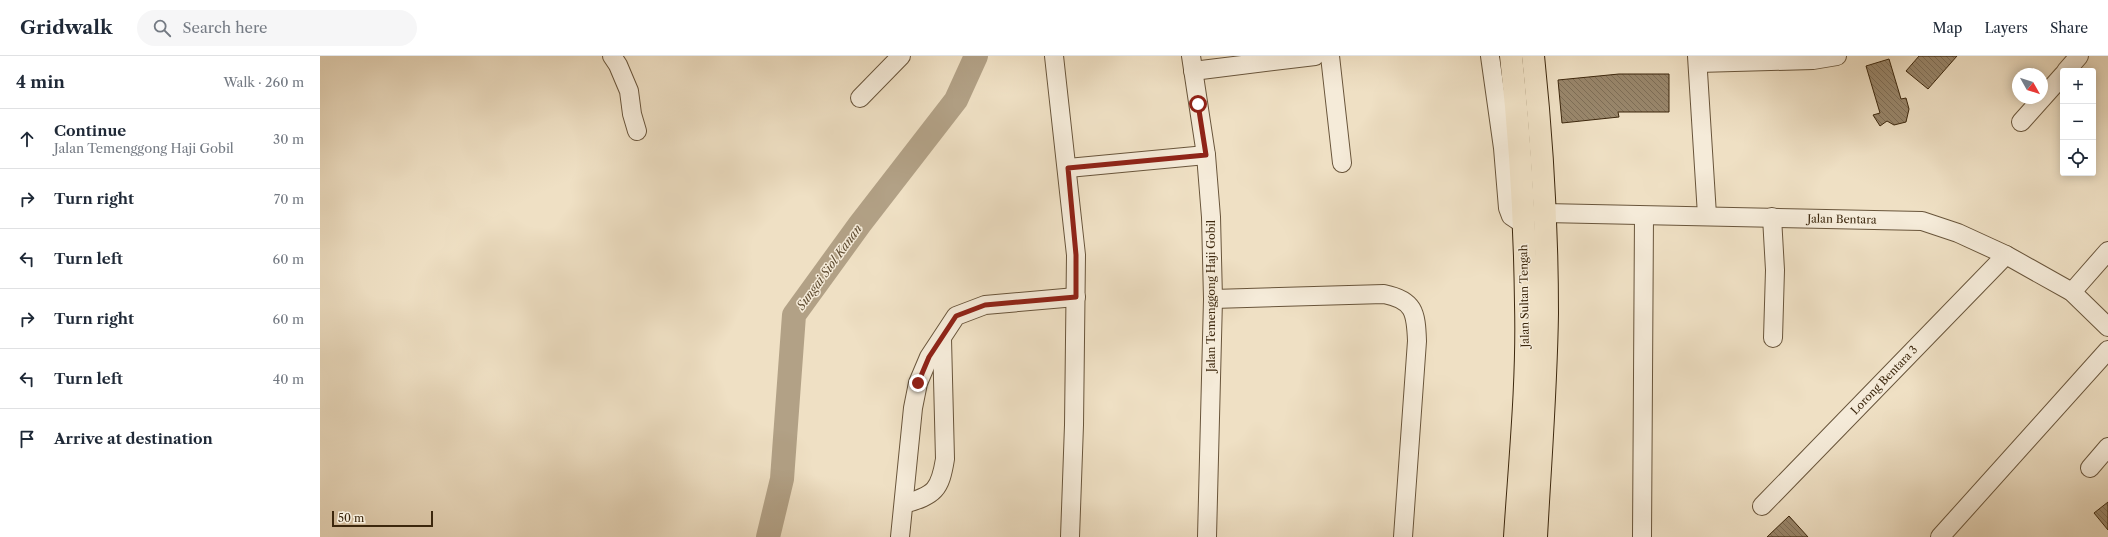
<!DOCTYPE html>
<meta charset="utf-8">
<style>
:root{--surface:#fff;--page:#f6f6f7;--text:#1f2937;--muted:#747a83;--line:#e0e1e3}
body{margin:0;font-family:"Libre Caslon Text",serif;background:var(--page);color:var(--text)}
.controls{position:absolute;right:12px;top:12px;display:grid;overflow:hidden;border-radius:4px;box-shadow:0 2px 10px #0003}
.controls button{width:36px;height:36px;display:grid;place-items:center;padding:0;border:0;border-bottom:1px solid var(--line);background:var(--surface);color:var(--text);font:20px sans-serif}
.compass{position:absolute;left:1692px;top:12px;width:36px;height:36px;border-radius:50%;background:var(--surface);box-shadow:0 2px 10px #0003;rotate:129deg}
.scale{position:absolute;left:12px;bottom:10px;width:101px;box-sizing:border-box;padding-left:4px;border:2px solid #3c270d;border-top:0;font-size:11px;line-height:14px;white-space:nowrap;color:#3c270d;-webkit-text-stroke:3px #f5ebd9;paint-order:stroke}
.stop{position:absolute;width:12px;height:12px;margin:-9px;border:3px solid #8f2418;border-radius:50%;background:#fff}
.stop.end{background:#8f2418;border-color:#fff;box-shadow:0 1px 4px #0008}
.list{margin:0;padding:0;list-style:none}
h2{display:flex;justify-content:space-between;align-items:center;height:52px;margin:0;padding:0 16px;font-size:17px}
h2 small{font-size:13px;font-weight:400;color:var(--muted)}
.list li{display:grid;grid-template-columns:26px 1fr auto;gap:12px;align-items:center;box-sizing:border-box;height:60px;padding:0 16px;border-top:1px solid var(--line)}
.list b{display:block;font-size:15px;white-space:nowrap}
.list p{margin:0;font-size:13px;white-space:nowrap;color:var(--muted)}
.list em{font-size:13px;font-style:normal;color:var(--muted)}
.icon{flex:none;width:22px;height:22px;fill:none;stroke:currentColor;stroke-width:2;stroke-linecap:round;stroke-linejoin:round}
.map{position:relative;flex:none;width:1788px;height:481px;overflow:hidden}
header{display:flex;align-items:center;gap:24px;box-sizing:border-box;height:56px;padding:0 20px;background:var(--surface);border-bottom:1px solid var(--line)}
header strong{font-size:19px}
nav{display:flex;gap:22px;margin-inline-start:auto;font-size:14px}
.search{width:280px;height:36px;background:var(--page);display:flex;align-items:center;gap:10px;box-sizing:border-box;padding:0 14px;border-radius:22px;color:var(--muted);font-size:15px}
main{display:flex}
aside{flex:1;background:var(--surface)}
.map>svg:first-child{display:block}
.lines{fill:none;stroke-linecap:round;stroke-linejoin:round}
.river{stroke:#b2a186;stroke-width:24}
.building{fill:url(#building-back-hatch);stroke:#3c270d}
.minor-casing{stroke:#69553b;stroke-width:20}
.major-casing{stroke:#3c270d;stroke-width:24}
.minor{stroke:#f5ebd9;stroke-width:18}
.major{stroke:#efe0c4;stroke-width:22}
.route{stroke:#8f2418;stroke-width:5}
.labels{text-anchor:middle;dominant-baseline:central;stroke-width:3;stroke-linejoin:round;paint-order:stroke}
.street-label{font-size:11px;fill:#3c270d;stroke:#f5ebd9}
.water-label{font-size:12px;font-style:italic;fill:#5f4c31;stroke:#f5ebd9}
</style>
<header>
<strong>Gridwalk</strong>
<div class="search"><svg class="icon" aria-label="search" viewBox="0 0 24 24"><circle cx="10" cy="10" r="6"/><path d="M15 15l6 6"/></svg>Search here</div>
<nav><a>Map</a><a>Layers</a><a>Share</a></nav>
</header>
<main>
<aside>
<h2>4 min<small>Walk · 260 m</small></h2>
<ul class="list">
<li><svg class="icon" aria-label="ahead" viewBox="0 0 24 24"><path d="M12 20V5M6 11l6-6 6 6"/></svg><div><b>Continue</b><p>Jalan Temenggong Haji Gobil</p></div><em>30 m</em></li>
<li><svg class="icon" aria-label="right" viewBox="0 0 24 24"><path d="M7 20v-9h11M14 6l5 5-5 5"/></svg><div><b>Turn right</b></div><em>70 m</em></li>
<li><svg class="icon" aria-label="left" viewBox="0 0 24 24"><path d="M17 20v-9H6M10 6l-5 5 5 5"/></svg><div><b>Turn left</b></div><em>60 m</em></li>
<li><svg class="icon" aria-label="right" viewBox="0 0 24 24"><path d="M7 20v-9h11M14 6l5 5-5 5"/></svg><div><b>Turn right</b></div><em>60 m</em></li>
<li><svg class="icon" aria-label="left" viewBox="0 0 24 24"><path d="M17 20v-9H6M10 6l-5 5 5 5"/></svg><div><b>Turn left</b></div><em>40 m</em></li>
<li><svg class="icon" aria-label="arrive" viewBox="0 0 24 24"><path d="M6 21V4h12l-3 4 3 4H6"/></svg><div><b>Arrive at destination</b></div></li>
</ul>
</aside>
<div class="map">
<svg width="1788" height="481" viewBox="0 0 1788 481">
<defs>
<pattern id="building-back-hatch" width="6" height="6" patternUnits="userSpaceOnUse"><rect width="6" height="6" fill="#99876c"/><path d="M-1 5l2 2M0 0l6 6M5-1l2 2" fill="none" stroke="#7e6e57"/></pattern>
</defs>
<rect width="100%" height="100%" fill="#efe0c4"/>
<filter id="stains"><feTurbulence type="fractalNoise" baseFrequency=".005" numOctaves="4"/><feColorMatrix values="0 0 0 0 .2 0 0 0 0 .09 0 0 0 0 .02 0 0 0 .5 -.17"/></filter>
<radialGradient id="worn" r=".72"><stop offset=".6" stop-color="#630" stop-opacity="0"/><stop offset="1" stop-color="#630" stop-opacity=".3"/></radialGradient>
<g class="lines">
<polyline class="river" points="448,481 462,423 474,259 540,168 636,44 656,0"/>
</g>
<g class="building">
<polygon points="1599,0 1637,0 1608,33 1586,15"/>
<polygon points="1569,3 1581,43 1586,42 1589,53 1586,66 1574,69 1567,65 1560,70 1553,59 1560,57 1546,10"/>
<polygon points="1299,18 1349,18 1349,56 1298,56 1299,61 1242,67 1238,24"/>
<polygon points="1788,446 1788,474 1774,457"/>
<polygon points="1469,460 1488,481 1447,481"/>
</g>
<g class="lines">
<g class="minor-casing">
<g id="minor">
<polyline points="292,0 298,9 309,35 312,58 317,75"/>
<polyline points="734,0 756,199 754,369 750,481"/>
<polyline points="871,0 886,99 891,161 893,243 887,481"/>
<polyline points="1010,0 1022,107"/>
<polyline points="1170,0 1183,92 1188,152 1191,160 1203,168"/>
<polyline points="1377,0 1387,159"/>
<polyline points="1378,7 1493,4 1517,0"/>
<polyline points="873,15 995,0"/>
<polyline points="1746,15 1759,0"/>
<polyline points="540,42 581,0"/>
<polyline points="1701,66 1743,19"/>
<polyline points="748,112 886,99"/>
<polyline points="1225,157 1602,165 1638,177 1686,199 1752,236 1788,271"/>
<polyline points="1452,161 1455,214 1453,282"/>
<polyline points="1752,236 1788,195"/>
<path d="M893,243L1064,238C1094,244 1096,256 1097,285L1083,481"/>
<polyline points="1770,412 1788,391"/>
<path d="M584,448C615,439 620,434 625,403L622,283"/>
<polyline points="1442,450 1686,199"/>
<polyline points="580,481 593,352 598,327 609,301 636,260 665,249 756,241"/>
<polyline points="1322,481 1324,160"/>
<polyline points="1620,481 1788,294"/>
</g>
</g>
<g class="major-casing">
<g id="major">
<path d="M1191,0C1200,82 1205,165 1206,248C1208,325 1200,404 1195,481"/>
<path d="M1213,0C1222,86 1227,171 1227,257C1226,332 1220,406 1216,481"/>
</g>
</g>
<use href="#minor" class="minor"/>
<use href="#major" class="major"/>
</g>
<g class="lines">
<polyline class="route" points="598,327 609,301 636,260 665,249 756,241 756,199 748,112 886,99 878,48"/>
</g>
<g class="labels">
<g class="street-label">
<text transform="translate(1522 163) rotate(1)">Jalan Bentara</text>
<text transform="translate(891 240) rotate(-90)">Jalan Temenggong Haji Gobil</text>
<text transform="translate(1204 240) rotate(-91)">Jalan Sultan Tengah</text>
<text transform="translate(1564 324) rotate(-46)">Lorong Bentara 3</text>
</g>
<g class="water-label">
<text transform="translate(509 211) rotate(-54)">Sungai Siol Kanan</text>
</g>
</g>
<rect width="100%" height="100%" filter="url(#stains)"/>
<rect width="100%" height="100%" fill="url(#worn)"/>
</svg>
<div class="controls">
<button>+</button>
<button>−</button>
<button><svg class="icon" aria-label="locate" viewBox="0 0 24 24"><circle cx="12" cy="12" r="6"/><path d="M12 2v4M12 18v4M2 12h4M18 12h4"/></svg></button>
</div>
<svg class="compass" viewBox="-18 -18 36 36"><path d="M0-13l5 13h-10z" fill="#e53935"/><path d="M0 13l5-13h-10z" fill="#747a83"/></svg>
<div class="scale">50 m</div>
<div class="stop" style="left:878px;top:48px"></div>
<div class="stop end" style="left:598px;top:327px"></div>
</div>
</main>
